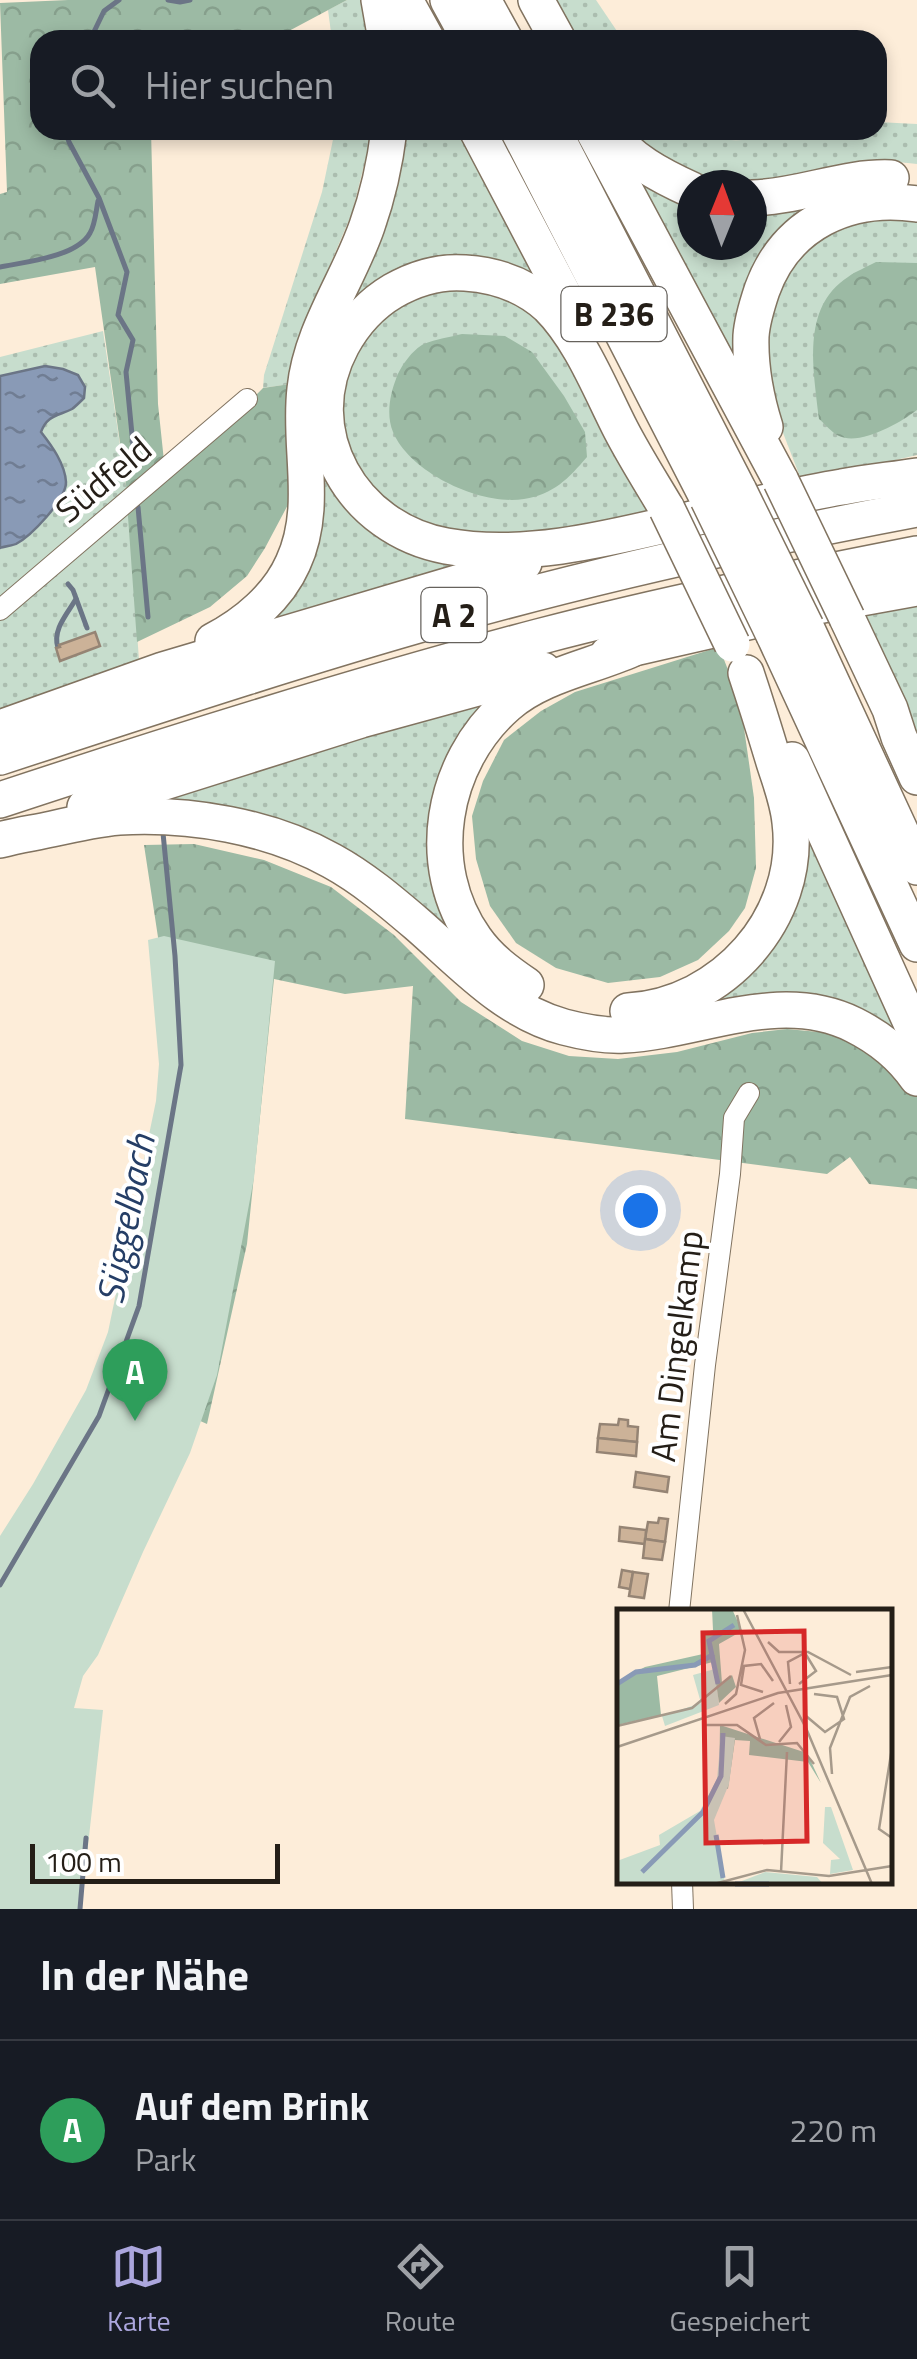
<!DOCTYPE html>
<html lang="de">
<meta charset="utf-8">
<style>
:root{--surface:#171b24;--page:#242831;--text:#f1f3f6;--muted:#9ea1a6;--line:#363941;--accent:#aba6dd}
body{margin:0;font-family:"Titillium Web",sans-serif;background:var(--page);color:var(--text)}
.compass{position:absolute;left:677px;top:170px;width:90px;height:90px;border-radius:50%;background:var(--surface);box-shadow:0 5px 15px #0003;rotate:1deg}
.scale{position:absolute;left:30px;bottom:25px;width:250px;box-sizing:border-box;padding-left:10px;border:5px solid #241e17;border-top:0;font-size:28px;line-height:35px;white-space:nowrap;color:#241e17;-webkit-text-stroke:8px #fff;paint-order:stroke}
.you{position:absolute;left:640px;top:1210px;width:35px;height:35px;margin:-25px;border:8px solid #fff;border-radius:50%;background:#1a73e8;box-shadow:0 0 0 15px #1a73e833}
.badge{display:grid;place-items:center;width:65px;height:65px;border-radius:50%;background:var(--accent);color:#fff;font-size:32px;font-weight:700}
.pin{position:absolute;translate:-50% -82px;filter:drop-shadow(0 2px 5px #0008)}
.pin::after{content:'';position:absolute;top:52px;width:35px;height:30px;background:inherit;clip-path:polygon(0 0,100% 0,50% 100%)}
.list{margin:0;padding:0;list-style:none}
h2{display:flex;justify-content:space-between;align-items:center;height:130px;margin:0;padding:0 40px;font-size:42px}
h2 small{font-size:32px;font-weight:400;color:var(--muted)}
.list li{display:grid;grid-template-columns:65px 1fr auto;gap:30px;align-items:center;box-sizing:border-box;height:180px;padding:0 40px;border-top:2px solid var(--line)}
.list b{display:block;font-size:38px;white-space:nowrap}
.list p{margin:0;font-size:32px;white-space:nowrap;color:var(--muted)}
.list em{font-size:32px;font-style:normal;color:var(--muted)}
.icon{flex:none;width:55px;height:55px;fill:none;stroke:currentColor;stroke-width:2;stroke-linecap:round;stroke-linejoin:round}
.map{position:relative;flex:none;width:917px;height:1909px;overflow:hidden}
.search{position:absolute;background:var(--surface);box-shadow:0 5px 15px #0003;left:30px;right:30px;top:30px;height:110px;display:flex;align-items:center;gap:25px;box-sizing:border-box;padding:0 35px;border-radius:30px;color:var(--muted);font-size:38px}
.sheet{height:310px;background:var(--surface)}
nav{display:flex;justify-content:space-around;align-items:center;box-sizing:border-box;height:140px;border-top:2px solid var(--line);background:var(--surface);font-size:28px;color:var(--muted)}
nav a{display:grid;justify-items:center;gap:5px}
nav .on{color:var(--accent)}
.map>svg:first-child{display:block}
.grass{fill:url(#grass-dots)}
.forest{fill:url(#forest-crowns)}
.park{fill:#c7ddcd}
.water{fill:url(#water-ripples);stroke:#6b7586;stroke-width:2.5}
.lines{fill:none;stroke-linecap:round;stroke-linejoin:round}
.stream{stroke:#6b7586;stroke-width:5}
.building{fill:#ccb298;stroke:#958474;stroke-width:2.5}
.street-casing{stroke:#817360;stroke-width:22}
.highway-casing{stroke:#817360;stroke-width:38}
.street{stroke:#fff;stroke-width:20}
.highway{stroke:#fff;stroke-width:35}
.highway-bridge-casing{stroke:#817360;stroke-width:38;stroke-linecap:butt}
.highway-bridge{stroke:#fff;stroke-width:35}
.labels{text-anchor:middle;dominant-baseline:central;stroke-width:8;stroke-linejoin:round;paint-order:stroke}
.shield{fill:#fff;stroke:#66625d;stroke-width:2.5}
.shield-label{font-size:32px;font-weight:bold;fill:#241e17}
.street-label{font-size:35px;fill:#241e17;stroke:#fff}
.water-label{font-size:38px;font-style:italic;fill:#253e66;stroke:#fff}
.inset-river{fill:none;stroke:#899ab6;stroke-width:5}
.inset-road{fill:none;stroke:#a69a8b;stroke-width:2.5}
.view{fill:#d62828;fill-opacity:0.15;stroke:#d62828;stroke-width:5}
.inset-edge{fill:none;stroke:#241e17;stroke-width:5}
</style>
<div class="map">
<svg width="917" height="1909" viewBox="0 0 917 1909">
<defs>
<pattern id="grass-dots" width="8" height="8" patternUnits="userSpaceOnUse" patternTransform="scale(2.5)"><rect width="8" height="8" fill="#c7ddcd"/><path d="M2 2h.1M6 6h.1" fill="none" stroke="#abbdaf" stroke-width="1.8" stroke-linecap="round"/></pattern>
<pattern id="forest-crowns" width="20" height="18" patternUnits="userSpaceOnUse" patternTransform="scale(2.5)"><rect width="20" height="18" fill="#9cbaa4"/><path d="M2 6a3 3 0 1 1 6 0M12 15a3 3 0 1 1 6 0" fill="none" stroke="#869f8c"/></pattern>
<pattern id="water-ripples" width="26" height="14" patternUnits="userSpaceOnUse" patternTransform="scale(2.5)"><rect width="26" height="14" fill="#899ab6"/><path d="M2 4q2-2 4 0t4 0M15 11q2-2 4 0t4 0" fill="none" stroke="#707d93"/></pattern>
</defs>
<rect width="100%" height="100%" fill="#fdedd9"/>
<g class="grass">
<polygon points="347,0 363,0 371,40 332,40 328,10"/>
<polygon points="548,0 596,0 623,40 573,40"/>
<path d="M877,122L917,124V164C835,151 758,204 677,169C660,161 643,142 628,130H696C727,150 771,135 805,131C828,128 853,130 877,130Z"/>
<polygon points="335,130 371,130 370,142 352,213 316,298 290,384 263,388 264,375 322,192"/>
<polygon points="396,130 459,130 541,284 518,273 358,302 331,478 482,560 256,626 271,609 311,429"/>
<polygon points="634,170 692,199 692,245 752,245 752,207 843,191 802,217 745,378"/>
<polygon points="861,217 917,217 917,455 802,482 780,425 767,366 765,332 772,300 806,245"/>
<path d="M449,287L483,289L521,303L548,324L655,511C630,517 605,524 580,528C541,535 456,538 421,523C390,510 356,484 345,451C330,407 347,340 386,312C405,299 427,293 449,287Z"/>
<path d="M103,331L127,492L139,660L0,713V548C26,542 43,521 60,501L55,450L41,432C47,416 59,414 73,408L45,366L0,376V357Z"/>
<polygon points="917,599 917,736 861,615"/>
<path d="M502,694C455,739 429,789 437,855C441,890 453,926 475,953C552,1049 712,1039 773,933C783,916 793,896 796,877C800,857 800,836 799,816L802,815L905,1042C887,1029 868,1014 847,1007C781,983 718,1013 653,1022C620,1027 587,1025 555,1015C490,994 440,927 389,884C339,843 249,813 184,809C167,808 149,808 131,808Z"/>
</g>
<g class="forest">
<polygon points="68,0 347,0 272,40 40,40 40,130 151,130 158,404 164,461 127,492 95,267 0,284 0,194 7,192 0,3"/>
<path d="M876,262L917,263V410C900,423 860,446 839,436C832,433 825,424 819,419C814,371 800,308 848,277C856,271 867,267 876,262Z"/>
<path d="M462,334L505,336L532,352L564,396L585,432L587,457C568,479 554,494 524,499C481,506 410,473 393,432C386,416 390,394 396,379C400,367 413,349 424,344C436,339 450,337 462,334Z"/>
<polygon points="290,384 291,499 265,548 247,576 210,607 137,642 127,503 235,416 263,388"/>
<polygon points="719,647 740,700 754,798 756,868 745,908 729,931 698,960 660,977 608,983 556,968 516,943 490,906 476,859 472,816 483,781 504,740 541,711 575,692"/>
<polygon points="194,844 264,860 331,887 394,935 461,1002 522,1041 569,1056 618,1059 677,1052 752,1033 787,1029 829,1033 872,1048 917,1094 917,1189 869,1184 850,1157 827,1174 405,1119 413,986 345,994 274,979 247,1244 207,1424 122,1386 172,1067 161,957 144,845"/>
</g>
<polygon class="park" points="164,936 275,961 254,1178 217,1375 190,1453 143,1552 98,1655 83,1676 74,1708 103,1710 81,1909 0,1909 0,1536 33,1484 86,1390 108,1332 156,1101 159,1064 148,940"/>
<path class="water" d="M45,366L63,369L78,375L85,387L84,398C81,401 75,407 72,409C58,416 47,415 41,432C52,446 65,464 66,482C66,500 31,536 16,544C14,545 2,547 0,548V376Z"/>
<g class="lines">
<g class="stream">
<polyline points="168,0 180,2 190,0"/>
<polyline points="90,40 104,11 119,0"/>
<polyline points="65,130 69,142 99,198 127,272 118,315 133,340 126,372 135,466"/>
<path d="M0,267C25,262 77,257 90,233C95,225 96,211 98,201"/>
<polyline points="138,507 148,617"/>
<polyline points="68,584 73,590 87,628"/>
<path d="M58,648C52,630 67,614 76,599"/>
<polyline points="0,1585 99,1416 139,1306 181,1065 175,956 163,833"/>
<polyline points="80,1909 86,1838"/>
</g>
</g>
<g class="building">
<polygon points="95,632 100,646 60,661 56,648 60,647 59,645"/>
<polygon points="619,1419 628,1420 628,1426 638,1427 637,1442 598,1438 600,1424 618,1425"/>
<polygon points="598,1438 637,1442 636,1456 597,1452"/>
<polygon points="636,1472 669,1477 667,1492 634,1487"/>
<polygon points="659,1518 668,1519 665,1542 645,1539 648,1522 658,1523"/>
<polygon points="620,1527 646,1530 645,1544 619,1541"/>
<polygon points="645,1539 665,1542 662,1560 643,1558"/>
<polygon points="622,1570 633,1572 630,1589 619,1587"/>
<polygon points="633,1572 648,1574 644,1598 629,1596"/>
</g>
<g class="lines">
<g class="street-casing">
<g id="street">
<polyline points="0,610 247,399"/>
<polyline points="679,1612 705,1365 730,1174 734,1118 749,1093"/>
<polyline points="682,1882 683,1909"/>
</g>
</g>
<g class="highway-casing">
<g id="highway">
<polyline points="379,0 386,40"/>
<polyline points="405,0 427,40"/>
<polyline points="448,0 470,40"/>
<polyline points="483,0 505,40"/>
<polyline points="536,0 558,40"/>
<polyline points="477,130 579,324"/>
<polyline points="518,130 708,499"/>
<polyline points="553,130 739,491"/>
<polyline points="593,130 781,481"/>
<path d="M608,130C628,159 661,176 692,190"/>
<path d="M752,198C799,197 844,176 891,178"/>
<path d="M765,427C756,398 750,366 751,336C752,321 757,305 762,290C786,223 849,194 917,204"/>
<path d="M667,509C651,482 635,457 621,430C600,389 581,339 548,306C525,285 496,275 465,273C440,271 414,279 393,291C371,304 354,323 342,345C295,432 353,529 446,546C538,563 641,529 731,510C768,502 805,493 842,487C867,482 892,480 917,476"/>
<polyline points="847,618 890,709 899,737 917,777"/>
<polyline points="806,627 917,867"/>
<polyline points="774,635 917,944"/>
<path d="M213,641C246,624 278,597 293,563C319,507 298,447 305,389C311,330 348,281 367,226C378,195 385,163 389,130"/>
<polyline points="608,654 817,606 917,588"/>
<polyline points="0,728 163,670 524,563"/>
<path d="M0,757C147,709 294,660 443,618C599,574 758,539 917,509"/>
<polyline points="792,760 917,1036"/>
<path d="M0,800C178,741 357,685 538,637C663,604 790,579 917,554"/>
<polyline points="85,807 361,720 543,670"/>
<path d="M0,840C17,835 34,833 52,829C74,824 96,819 119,817C190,813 269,826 332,861C363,878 390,901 417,924C462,963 504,1011 564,1027C583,1032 604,1036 624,1035C701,1031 779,988 854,1025C878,1037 901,1055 917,1078"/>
<path d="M526,985C507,972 489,959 475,939C423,866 441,763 507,705C541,675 592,667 632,649"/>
<path d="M628,1011C722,1006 802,918 790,822C788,801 780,781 774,762C765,732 756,703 746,673"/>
</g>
</g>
<use href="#street" class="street"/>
<use href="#highway" class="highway"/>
<g class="highway-bridge-casing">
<g id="highway-bridge">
<polyline points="781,481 847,618"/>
<polyline points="739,491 806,627"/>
<polyline points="708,499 774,635"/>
<polyline points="667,509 732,644"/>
</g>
</g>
<use href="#highway-bridge" class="highway-bridge"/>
</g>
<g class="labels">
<g class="shield">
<rect x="561.5" y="287" width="105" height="54" rx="8"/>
<rect x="421.5" y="588" width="65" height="54" rx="8"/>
</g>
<g class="shield-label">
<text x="614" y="314">B 236</text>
<text x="454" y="615">A 2</text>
</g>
<g class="street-label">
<text transform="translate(103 479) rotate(-40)">Südfeld</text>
<text transform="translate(676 1346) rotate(-83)">Am Dingelkamp</text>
</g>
<g class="water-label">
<text transform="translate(125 1219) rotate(-79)">Süggelbach</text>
</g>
</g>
<g transform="translate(617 1609)">
<rect width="275" height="275" fill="#fdedd9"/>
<path d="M98,60L102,96L48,117L45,107L84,94L76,66ZM208,198H214L236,261L213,265L214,251L223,250L206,234ZM148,263L200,268L206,275H117Z" fill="#c7ddcd"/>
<path d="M95,0H115L125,22L102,35L105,74L115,66L119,78L102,94L96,53L40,67L44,106L0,116V73L28,58L86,45V24L96,21ZM103,116L190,144L204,174L191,153L132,146L133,132L118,131L111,180L102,176Z" fill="#9cbaa4"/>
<path d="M104,127L118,129L112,175L97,211L108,274L0,275V252L43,236L42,226L83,202L100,170Z" fill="#c7ddcd"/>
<path class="inset-river" d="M0,75L19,63L78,56L97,45M101,75L92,32L117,16M99,226L106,269M25,263L86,203L104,167L106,124M118,275H152"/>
<path class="inset-road" d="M126,0L189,119L255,275M151,33L162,43H191L234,66M239,63L275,58M173,75L171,53L188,44L199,62L182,75M146,83L124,76L127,57L144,55L156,72M108,95L119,85L128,41L120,6M189,107L208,123L227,110L220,88L197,85M89,116H120L149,136L180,134L197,155M0,117L75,99L114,67M143,130L137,109L157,94M162,133L174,118L169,96M0,138L161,84L275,66M275,139L262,220L275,229M215,165L213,139L233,88L253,77M164,263L170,143M97,275L150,261L212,267L275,257"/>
<path class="view" d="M187,22L190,232L89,234L86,24Z"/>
<rect width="275" height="275" class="inset-edge"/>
</g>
</svg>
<svg class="compass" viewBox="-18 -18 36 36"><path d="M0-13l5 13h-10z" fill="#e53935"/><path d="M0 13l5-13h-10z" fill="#9ea1a6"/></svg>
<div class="scale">100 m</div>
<div class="you"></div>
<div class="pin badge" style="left:135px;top:1421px;background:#2e9e5b">A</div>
<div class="search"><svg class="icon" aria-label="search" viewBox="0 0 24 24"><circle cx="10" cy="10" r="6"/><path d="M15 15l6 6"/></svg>Hier suchen</div>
</div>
<section class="sheet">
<h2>In der Nähe<small></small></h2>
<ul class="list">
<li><span class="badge" style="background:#2e9e5b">A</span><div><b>Auf dem Brink</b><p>Park</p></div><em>220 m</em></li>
</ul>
</section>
<nav>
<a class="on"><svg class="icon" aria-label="map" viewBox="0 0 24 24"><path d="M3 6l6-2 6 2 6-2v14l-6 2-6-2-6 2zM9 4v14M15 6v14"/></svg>Karte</a>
<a><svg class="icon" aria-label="directions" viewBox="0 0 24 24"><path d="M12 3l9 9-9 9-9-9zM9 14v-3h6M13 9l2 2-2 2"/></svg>Route</a>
<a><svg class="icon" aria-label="saved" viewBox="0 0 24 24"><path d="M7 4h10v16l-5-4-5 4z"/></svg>Gespeichert</a>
</nav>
